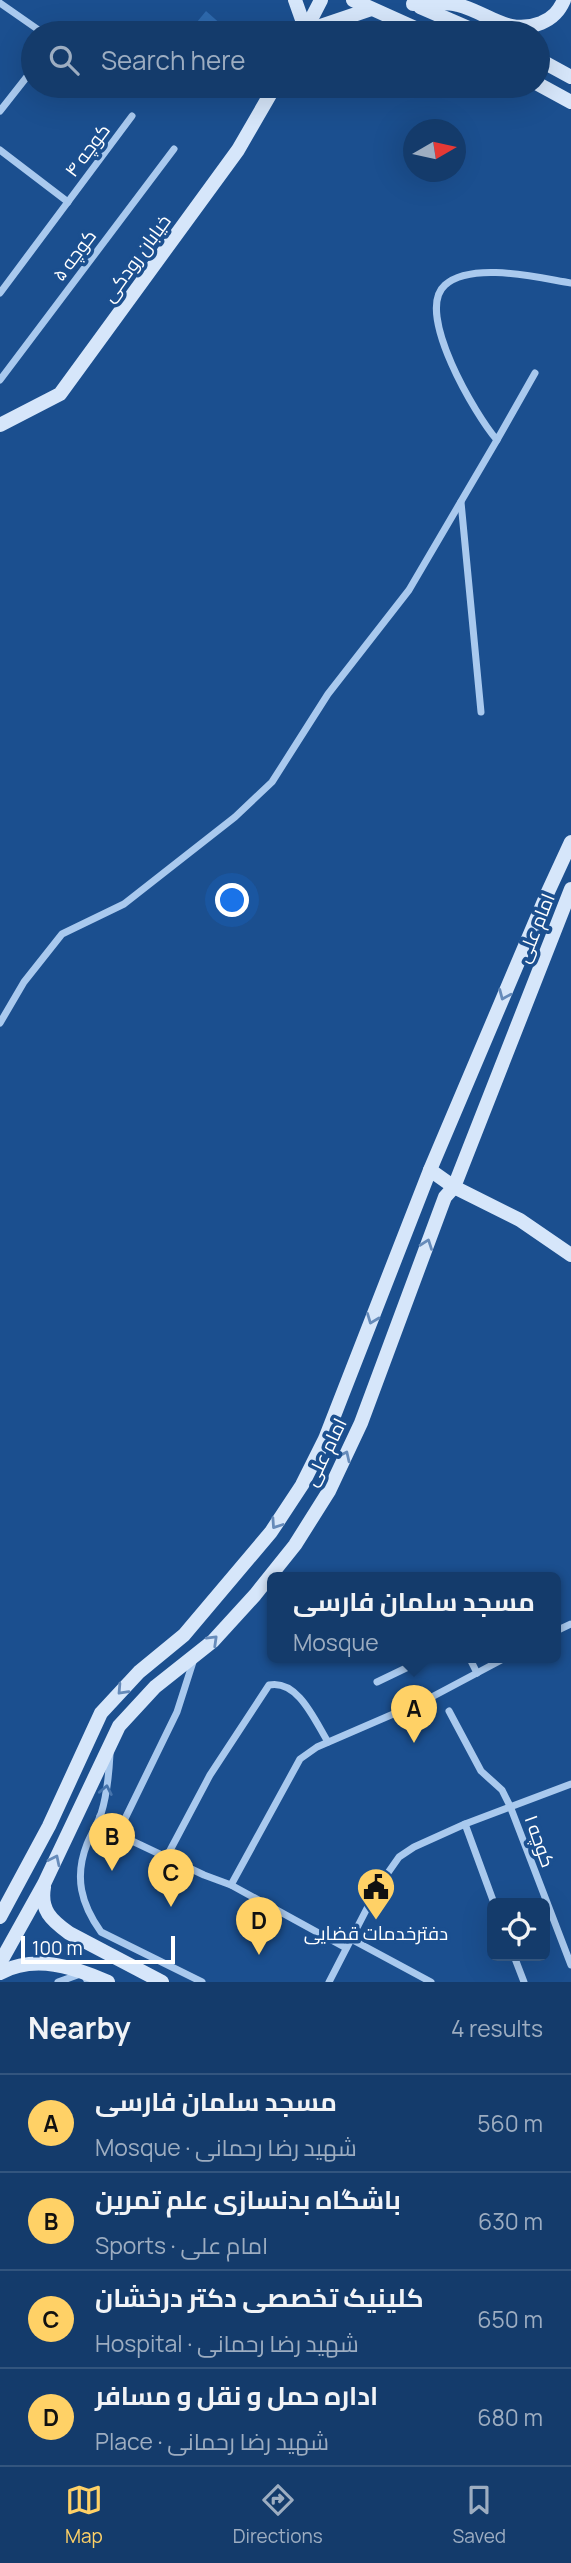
<!DOCTYPE html>
<meta charset="utf-8">
<style>
:root{--surface:#143b6b;--page:#214673;--text:#f1f3f6;--muted:#9dadc1;--line:#33557e;--accent:#ffd166}
body{margin:0;font-family:Manrope,Cairo,sans-serif;background:var(--page);color:var(--text)}
.controls{position:absolute;right:21px;bottom:21px;display:grid;overflow:hidden;border-radius:10px;box-shadow:0 7px 28px #0002}
.controls button{width:63px;height:63px;display:grid;place-items:center;padding:0;border:0;border-bottom:2px solid var(--line);background:var(--surface);color:var(--text);font:35px sans-serif}
.compass{position:absolute;left:403px;top:119px;width:63px;height:63px;border-radius:50%;background:var(--surface);box-shadow:0 7px 28px #0002;rotate:81deg}
.scale{position:absolute;left:21px;bottom:18px;width:154px;box-sizing:border-box;padding-left:7px;border:4px solid #fff;border-top:0;font-size:19px;line-height:24px;white-space:nowrap;color:#fff;-webkit-text-stroke:5px #1b4f8f;paint-order:stroke}
.you{position:absolute;left:233px;top:901px;width:24px;height:24px;margin:-18px;border:5px solid #fff;border-radius:50%;background:#1a73e8;box-shadow:0 0 0 10px #1a73e833}
.badge{display:grid;place-items:center;width:46px;height:46px;border-radius:50%;background:var(--accent);color:#111;font-size:23px;font-weight:700}
.pin{position:absolute;translate:-50% -58px;filter:drop-shadow(0 2px 4px #0008)}
.pin::after{content:'';position:absolute;top:37px;width:24px;height:21px;background:inherit;clip-path:polygon(0 0,100% 0,50% 100%)}
.popup{position:absolute;left:267px;top:1572px;width:294px;height:91px;box-sizing:border-box;display:grid;place-content:center;border-radius:10px;background:var(--surface);filter:drop-shadow(0 2px 5px #0005);font-size:23px;white-space:nowrap;color:var(--muted)}
.popup b{font-size:26px;color:var(--text)}
.popup::after{content:'';position:absolute;left:50%;top:100%;margin-left:-14px;border:14px solid transparent;border-top-color:var(--surface)}
.list{margin:0;padding:0;list-style:none}
h2{display:flex;justify-content:space-between;align-items:center;height:91px;margin:0;padding:0 28px;font-size:30px}
h2 small{font-size:23px;font-weight:400;color:var(--muted)}
.list li{display:grid;grid-template-columns:46px 1fr auto;gap:21px;align-items:center;box-sizing:border-box;height:98px;padding:0 28px;border-top:2px solid var(--line)}
.list b{display:block;font-size:26px;white-space:nowrap}
.list p{margin:0;font-size:23px;white-space:nowrap;color:var(--muted)}
.list em{font-size:23px;font-style:normal;color:var(--muted)}
.icon{flex:none;width:38px;height:38px;fill:none;stroke:currentColor;stroke-width:2;stroke-linecap:round;stroke-linejoin:round}
.map{position:relative;flex:none;width:571px;height:1982px;overflow:hidden}
.search{position:absolute;background:var(--surface);box-shadow:0 7px 28px #0002;left:21px;right:21px;top:21px;height:77px;display:flex;align-items:center;gap:18px;box-sizing:border-box;padding:0 24px;border-radius:38px;color:var(--muted);font-size:26px}
.sheet{height:483px;background:var(--surface)}
nav{display:flex;justify-content:space-around;align-items:center;box-sizing:border-box;height:98px;border-top:2px solid var(--line);background:var(--surface);font-size:19px;color:var(--muted)}
nav a{display:grid;justify-items:center;gap:4px}
nav .on{color:var(--accent)}
.map>svg:first-child{display:block}
.green{fill:#2e69ad}
.lines{fill:none;stroke-linecap:round;stroke-linejoin:round}
.minor{stroke:#a9c9ee;stroke-width:7}
.secondary{stroke:#d6e6fa;stroke-width:14}
.oneway{stroke:#668bba}
.oneway2{stroke:#4674ac}
.labels{text-anchor:middle;dominant-baseline:central;stroke-width:7;stroke-linejoin:round;paint-order:stroke}
.street-label{font-size:19px;fill:#fff;stroke:#1b4f8f}
.poi-label{font-size:19px;fill:#fff;stroke:#1b4f8f}
</style>
<div class="map">
<svg width="571" height="1982" viewBox="0 0 571 1982">
<rect width="100%" height="100%" fill="#1b4f8f"/>
<polygon class="green" points="206,11 231,33 188,33"/>
<g class="lines">
<g class="minor">
<polyline points="0,3 43,33"/>
<polyline points="62,33 68,26"/>
<polyline points="0,111 33,69"/>
<polyline points="0,150 68,202"/>
<polyline points="0,293 132,116"/>
<path d="M535,373L497,440C476,416 414,312 445,285C472,261 539,278 571,283"/>
<polyline points="0,380 174,149"/>
<polyline points="461,502 481,712"/>
<polyline points="0,1023 24,982 62,934 124,904 235,817 272,782 328,694 409,590 497,440"/>
<polyline points="556,1631 571,1624"/>
<polyline points="469,1657 477,1673"/>
<polyline points="377,1682 429,1657"/>
<polyline points="449,1711 481,1771 502,1790 510,1806 571,1965"/>
<path d="M110,1754C109,1774 107,1795 101,1814C97,1825 91,1834 87,1844C74,1877 81,1904 101,1932L202,1982"/>
<polyline points="100,1816 130,1840 204,1875 231,1885"/>
<polyline points="465,1824 494,1903"/>
<polyline points="119,1831 177,1712 193,1662"/>
<path d="M166,1858L210,1775L269,1685C298,1679 315,1721 328,1742"/>
<polyline points="351,1939 431,1982"/>
<polyline points="346,1948 231,1885 300,1759 317,1747 428,1699 507,1657"/>
<polyline points="514,1956 524,1982"/>
<polyline points="58,1982 83,1973 88,1982"/>
<polyline points="329,1982 378,1887 399,1857 414,1847 465,1824 571,1784"/>
</g>
<g class="secondary">
<polyline points="295,0 306,31 371,9"/>
<polyline points="353,0 426,33"/>
<path d="M413,4C427,4 445,1 458,5C489,13 507,36 541,23C553,18 559,11 564,0"/>
<polyline points="420,7 480,33"/>
<polyline points="304,33 321,0"/>
<polyline points="538,59 571,77"/>
<polyline points="538,84 571,102"/>
<polyline points="0,425 60,394 238,150 275,86"/>
<polyline points="430,1170 454,1187 520,1220 571,1255"/>
<path d="M44,1887C40,1910 51,1920 69,1933L162,1982"/>
<polyline points="0,1917 49,1826 101,1713 139,1672 184,1635 271,1532 302,1485 325,1439 430,1170 547,894 571,842"/>
<polyline points="0,1963 44,1884 119,1726 155,1687 213,1641 255,1595 295,1545 329,1491 361,1423 445,1197 454,1187 571,889"/>
<path d="M0,1973C35,1954 74,1967 108,1982"/>
</g>
</g>
<defs><path id="oneway-chevron" d="M-2-3.5L2.5 0L-2 3.5" fill="none" stroke-width="1.6" stroke-linecap="round" stroke-linejoin="round" transform="scale(1.75)"/></defs>
<g class="oneway">
<use href="#oneway-chevron" transform="translate(504 995) rotate(113)"/>
<use href="#oneway-chevron" transform="translate(427 1244) rotate(-70)"/>
<use href="#oneway-chevron" transform="translate(372 1319) rotate(111)"/>
<use href="#oneway-chevron" transform="translate(345 1456) rotate(-65)"/>
<use href="#oneway-chevron" transform="translate(276 1524) rotate(124)"/>
<use href="#oneway-chevron" transform="translate(213 1640) rotate(-44)"/>
<use href="#oneway-chevron" transform="translate(122 1690) rotate(133)"/>
<use href="#oneway-chevron" transform="translate(55 1860) rotate(-64)"/>
</g>
<use class="oneway2" href="#oneway-chevron" transform="translate(106 1790) rotate(-79)"/>
<defs>
<g id="civic-pin" transform="scale(2.0125)"><path d="M0 17L-7.5 6A9.5 9.5 0 1 1 7.5 6Z" fill="#ffd166" stroke="#1b4f8f"/><path d="M-.6-6.5H3V-4.5H.6V-3L4-1V1h2V6H-6V1h2V-1L-.6-3ZM-1.2 2.5V6h2.4V2.5Z" fill="#111"/></g>
</defs>
<g fill-rule="evenodd">
<use href="#civic-pin" x="376" y="1887"/>
</g>
<g class="labels">
<g class="street-label">
<text transform="translate(87 150) rotate(-53)">کوچه ۴</text>
<text transform="translate(74 255) rotate(-53)">کوچه ۵</text>
<text transform="translate(136 258) rotate(-54)">خیابان رودکی</text>
<text transform="translate(535 928) rotate(-68)">امام علی</text>
<text transform="translate(325 1452) rotate(-64)">امام علی</text>
<text transform="translate(540 1841) rotate(70)">کوچه ۱</text>
</g>
<g class="poi-label">
<text x="376" y="1933">دفترخدمات قضایی</text>
</g>
</g>
</svg>
<div class="controls">
<button><svg class="icon" aria-label="locate" viewBox="0 0 24 24"><circle cx="12" cy="12" r="6"/><path d="M12 2v4M12 18v4M2 12h4M18 12h4"/></svg></button>
</div>
<svg class="compass" viewBox="-18 -18 36 36"><path d="M0-13l5 13h-10z" fill="#e53935"/><path d="M0 13l5-13h-10z" fill="#9dadc1"/></svg>
<div class="scale">100 m</div>
<div class="you"></div>
<div class="pin badge" style="left:414px;top:1743px">A</div>
<div class="popup"><b>مسجد سلمان فارسی</b>Mosque</div>
<div class="pin badge" style="left:112px;top:1871px">B</div>
<div class="pin badge" style="left:171px;top:1907px">C</div>
<div class="pin badge" style="left:259px;top:1955px">D</div>
<div class="search"><svg class="icon" aria-label="search" viewBox="0 0 24 24"><circle cx="10" cy="10" r="6"/><path d="M15 15l6 6"/></svg>Search here</div>
</div>
<section class="sheet">
<h2>Nearby<small>4 results</small></h2>
<ul class="list">
<li><span class="badge">A</span><div><b>مسجد سلمان فارسی</b><p>Mosque · شهید رضا رحمانی</p></div><em>560 m</em></li>
<li><span class="badge">B</span><div><b>باشگاه بدنسازی علم تمرین</b><p>Sports · امام علی</p></div><em>630 m</em></li>
<li><span class="badge">C</span><div><b>کلینیک تخصصی دکتر درخشان</b><p>Hospital · شهید رضا رحمانی</p></div><em>650 m</em></li>
<li><span class="badge">D</span><div><b>اداره حمل و نقل و مسافر</b><p>Place · شهید رضا رحمانی</p></div><em>680 m</em></li>
</ul>
</section>
<nav>
<a class="on"><svg class="icon" aria-label="map" viewBox="0 0 24 24"><path d="M3 6l6-2 6 2 6-2v14l-6 2-6-2-6 2zM9 4v14M15 6v14"/></svg>Map</a>
<a><svg class="icon" aria-label="directions" viewBox="0 0 24 24"><path d="M12 3l9 9-9 9-9-9zM9 14v-3h6M13 9l2 2-2 2"/></svg>Directions</a>
<a><svg class="icon" aria-label="saved" viewBox="0 0 24 24"><path d="M7 4h10v16l-5-4-5 4z"/></svg>Saved</a>
</nav>
